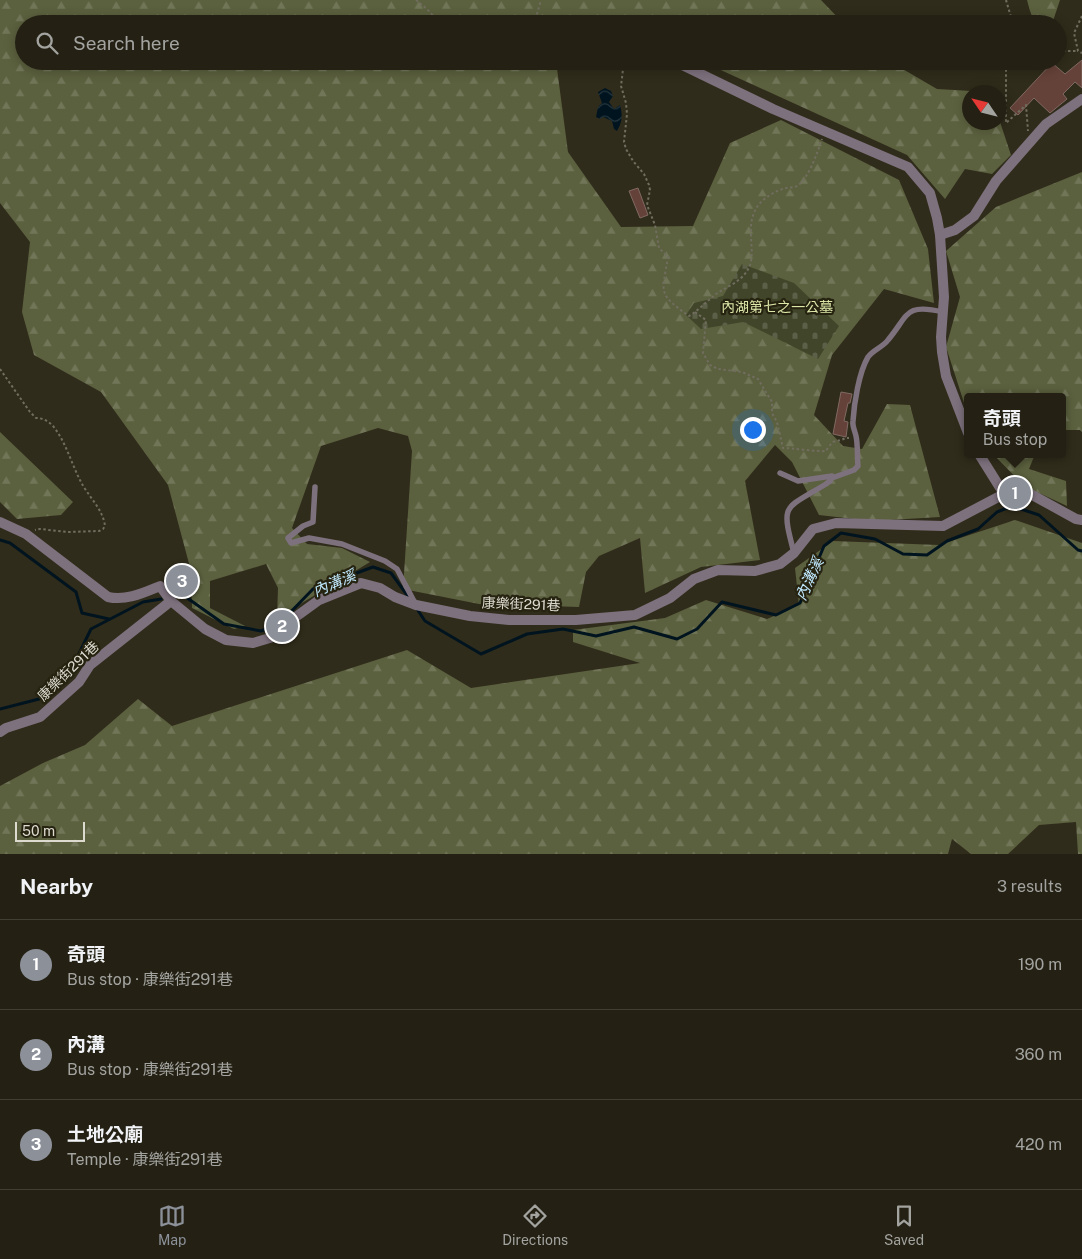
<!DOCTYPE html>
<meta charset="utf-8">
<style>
:root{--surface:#242114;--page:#2c291d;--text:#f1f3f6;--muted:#a3a3a0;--line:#413e34;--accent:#8c9099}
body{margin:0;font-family:"Public Sans","Noto Sans TC",sans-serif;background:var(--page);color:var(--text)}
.compass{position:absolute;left:962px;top:85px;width:45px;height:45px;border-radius:50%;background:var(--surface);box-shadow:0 2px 12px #0003;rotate:305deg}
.scale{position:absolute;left:15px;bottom:12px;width:70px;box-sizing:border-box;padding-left:5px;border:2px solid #dddbd0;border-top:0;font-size:14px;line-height:18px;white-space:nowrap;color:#dddbd0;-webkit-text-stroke:4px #262311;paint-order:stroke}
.you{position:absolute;left:752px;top:429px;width:18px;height:18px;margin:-12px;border:4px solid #fff;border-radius:50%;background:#1a73e8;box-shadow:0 0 0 8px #1a73e833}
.badge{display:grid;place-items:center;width:32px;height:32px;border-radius:50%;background:var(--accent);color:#fff;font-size:16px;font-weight:700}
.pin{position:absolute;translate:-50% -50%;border:2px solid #fff;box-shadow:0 1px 5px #0006}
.popup{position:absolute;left:964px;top:393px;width:102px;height:65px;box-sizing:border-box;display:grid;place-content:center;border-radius:5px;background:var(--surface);filter:drop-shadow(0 1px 4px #0005);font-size:16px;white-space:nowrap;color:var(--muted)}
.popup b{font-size:19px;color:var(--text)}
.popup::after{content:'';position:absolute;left:50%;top:100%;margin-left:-10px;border:10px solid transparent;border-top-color:var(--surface)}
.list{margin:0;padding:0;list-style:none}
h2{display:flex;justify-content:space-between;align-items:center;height:65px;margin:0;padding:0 20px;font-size:21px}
h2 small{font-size:16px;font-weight:400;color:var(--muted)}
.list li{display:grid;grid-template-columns:32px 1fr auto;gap:15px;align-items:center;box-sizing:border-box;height:90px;padding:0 20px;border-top:1px solid var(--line)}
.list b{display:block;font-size:19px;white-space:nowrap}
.list p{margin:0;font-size:16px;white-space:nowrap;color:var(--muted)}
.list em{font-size:16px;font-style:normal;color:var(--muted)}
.icon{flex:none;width:28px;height:28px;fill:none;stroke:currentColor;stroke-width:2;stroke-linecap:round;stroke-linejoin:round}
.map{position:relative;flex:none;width:1082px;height:854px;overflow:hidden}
.search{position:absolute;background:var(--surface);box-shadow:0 2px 12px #0003;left:15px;right:15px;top:15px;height:55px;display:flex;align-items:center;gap:12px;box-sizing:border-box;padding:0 18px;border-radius:28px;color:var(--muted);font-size:19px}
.sheet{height:335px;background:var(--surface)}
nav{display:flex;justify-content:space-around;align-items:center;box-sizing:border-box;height:70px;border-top:1px solid var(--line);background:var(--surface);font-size:14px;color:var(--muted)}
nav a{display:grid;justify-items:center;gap:2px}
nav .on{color:var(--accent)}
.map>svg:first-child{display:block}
.forest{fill:url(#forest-firs)}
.cemetery{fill:url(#cemetery-stones)}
.water{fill:url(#water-waves)}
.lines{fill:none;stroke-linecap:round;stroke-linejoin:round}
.stream{stroke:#00141f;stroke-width:3}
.building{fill:#654239;stroke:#806963}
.path{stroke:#716d5f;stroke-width:2;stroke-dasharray:2.5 2.5;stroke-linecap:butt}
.service{stroke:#7d717d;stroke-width:5.5}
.minor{stroke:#7d717d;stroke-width:10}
.labels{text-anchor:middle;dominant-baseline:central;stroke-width:4.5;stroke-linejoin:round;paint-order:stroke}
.park-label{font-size:14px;fill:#dce7a8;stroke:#262311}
.street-label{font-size:14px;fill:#dddbd0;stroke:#262311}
.water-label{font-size:15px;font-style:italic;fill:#bfe7fb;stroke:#262311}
</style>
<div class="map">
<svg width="1082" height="854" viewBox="0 0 1082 854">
<defs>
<pattern id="forest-firs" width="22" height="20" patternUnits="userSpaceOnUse" patternTransform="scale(1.25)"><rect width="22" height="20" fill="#5b603e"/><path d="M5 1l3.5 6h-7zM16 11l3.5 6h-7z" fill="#727659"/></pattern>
<pattern id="cemetery-stones" width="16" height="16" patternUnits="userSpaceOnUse" patternTransform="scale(1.25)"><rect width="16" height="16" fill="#41462a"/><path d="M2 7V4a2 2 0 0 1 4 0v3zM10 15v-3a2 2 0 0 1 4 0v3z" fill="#5c6048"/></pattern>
<pattern id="water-waves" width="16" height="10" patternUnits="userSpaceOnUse" patternTransform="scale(1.25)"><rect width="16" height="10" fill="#00141f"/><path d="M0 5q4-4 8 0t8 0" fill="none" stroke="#25363e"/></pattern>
</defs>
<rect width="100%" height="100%" fill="#302c1b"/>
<g class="forest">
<polygon points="0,0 821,0 844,24 24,24 24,61 556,61 568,152 621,227 693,226 730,143 781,120 899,180 928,249 934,303 884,289 832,355 814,415 843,446 862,449 887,404 910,405 940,517 872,521 819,515 792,462 775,445 745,481 760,560 701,567 645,593 640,538 599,556 586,572 579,607 479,604 403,589 412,451 408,436 378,428 321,446 292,528 307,544 342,548 370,562 277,618 278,588 266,564 210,581 210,608 245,626 234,629 192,608 191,571 168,485 101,392 34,355 22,312 30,242 0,203"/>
<path d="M1027,0H1060L1052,24C1032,24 1032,18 1027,0Z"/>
<polygon points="701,61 889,61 937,89 989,92 970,92 970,122 1000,122 1011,155 992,174 965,169 945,199 907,155"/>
<polygon points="1082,172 1082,432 1080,430 1063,430 1062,397 968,397 967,412 946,347 960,297 946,251 996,207"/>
<polygon points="0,432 73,502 61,515 17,519 0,502"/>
<polygon points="993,454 1035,454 1029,469 1066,481 1067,506 1024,486"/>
<polygon points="1015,520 1082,543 1082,854 1078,854 1076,822 1039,825 1008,854 971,854 952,839 948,854 0,854 0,786 43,763 85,745 138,699 172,726 407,650 471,688 640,663 573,642 573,630 665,618 706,600 767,619 799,605 795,568 833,541 939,545"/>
</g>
<polygon class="cemetery" points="742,264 794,283 839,326 818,359 743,322 701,329 686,315 694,303 723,296"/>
<path class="water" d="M605,88L611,91L613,96L609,102L614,109L620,105C623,116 622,122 617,131L614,129L612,121L603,117L600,119L596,117L598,107L602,103L598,92Z"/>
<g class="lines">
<g class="stream">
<polyline points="0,540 10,543 76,592 82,613 109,619"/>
<polyline points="178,596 183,595 224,624 261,631 279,624 313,589 373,567 391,573 410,599"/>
<polyline points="417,609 425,621 481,654 527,634 563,629 596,636 634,627 677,639 697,629 722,602 776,615 800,603 824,546 841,533 875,539 903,554 927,555 947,541 978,529 997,512 1012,506 1039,515 1078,550 1082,551"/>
<polyline points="0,709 39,699 68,676 91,629 143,602 161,599"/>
</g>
</g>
<g class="building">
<polygon points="1082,60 1082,88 1075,82 1063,94 1067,99 1050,113 1034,98 1018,115 1010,108 1052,63 1065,74"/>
<polygon points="638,188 648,215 640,218 629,191"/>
<polygon points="841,392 852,394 850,403 848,403 844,421 848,422 846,437 833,434"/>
<polygon points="184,571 193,582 180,592 172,581"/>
</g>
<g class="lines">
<g class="path">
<polyline points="416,0 427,9 441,24"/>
<polyline points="1006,0 1013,24"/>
<polyline points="1082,16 1074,33 1078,51 1082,53"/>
<polyline points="534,24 541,0"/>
<polyline points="1058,51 1078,51"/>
<polyline points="532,61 534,67 575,64"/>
<path d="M624,61L621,86L626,103L627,114L624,142L626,149L633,161L644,174L649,185L650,190L647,205L655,225L659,248L668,257C662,294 657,293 689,316C699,310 707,301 716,294C728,286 744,281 750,265C756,247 743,223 760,203C767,196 777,190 786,188C790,187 794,188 797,186C808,180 818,151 822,139"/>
<polyline points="1011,61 1006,67 1006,123 1026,105 1028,131"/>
<path d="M695,312L706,320L703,353L710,365L718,369L742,372L758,379L772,402V413L777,422L783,448C790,448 822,452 825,451C828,449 830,444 833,442C838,440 841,441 845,438H849"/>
<path d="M0,369L30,412L36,418C43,418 48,421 53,426C66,442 71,463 81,482C88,496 103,509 105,526L103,529L99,531L68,532L40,529L35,530"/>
</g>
<g class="service">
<path d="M780,473L798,481L832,476L830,481L826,484C783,510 781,503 794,553"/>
<path d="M832,478L854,470L858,466C857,456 858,445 856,436C855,431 852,426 853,421C854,404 859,372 868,357C873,350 883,347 888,340C909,315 904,303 943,312"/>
<polyline points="315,487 313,522 303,526 288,538 291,543 309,538 342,544 385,561 397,569 416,605"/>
</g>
<g class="minor">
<polyline points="674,61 773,109 908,167 930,193 937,218 940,235 944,297 941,337 942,352 946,376 968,433"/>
<polyline points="585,63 591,61"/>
<polyline points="940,235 955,230 974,216 996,181 1046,124 1082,99"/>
<polyline points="979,454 1004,494"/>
<path d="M0,522L26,534L108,597C126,601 143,593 160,586L171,601"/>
<polyline points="0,732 6,728 40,717 79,682 90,665 171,601 205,629 226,640 253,643 273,637 286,624 319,600 361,583 380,588 395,597 416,605 470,616 509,620 576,620 635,615 670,598 694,579 718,570 755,571 780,564 794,553 813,529 836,523 943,526 1004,494 1025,491 1076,519 1082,520"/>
</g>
</g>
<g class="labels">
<g class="park-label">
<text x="777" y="307">內湖第七之一公墓</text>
</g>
<g class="street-label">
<text transform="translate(521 604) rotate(2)">康樂街291巷</text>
<text transform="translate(68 671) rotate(-44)">康樂街291巷</text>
</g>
<g class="water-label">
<text transform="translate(809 579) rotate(-65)">內溝溪</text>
<text transform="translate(334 583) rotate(-23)">內溝溪</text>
</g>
</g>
</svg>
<svg class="compass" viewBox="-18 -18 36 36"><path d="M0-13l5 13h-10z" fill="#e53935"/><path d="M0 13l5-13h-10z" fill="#a3a3a0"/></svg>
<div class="scale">50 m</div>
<div class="you"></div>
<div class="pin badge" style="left:1015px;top:493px">1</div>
<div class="popup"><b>奇頭</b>Bus stop</div>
<div class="pin badge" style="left:282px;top:626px">2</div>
<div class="pin badge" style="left:182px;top:581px">3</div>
<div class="search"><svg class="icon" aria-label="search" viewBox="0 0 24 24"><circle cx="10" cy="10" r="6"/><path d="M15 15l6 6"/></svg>Search here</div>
</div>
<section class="sheet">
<h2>Nearby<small>3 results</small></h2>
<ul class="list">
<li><span class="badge">1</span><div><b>奇頭</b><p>Bus stop · 康樂街291巷</p></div><em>190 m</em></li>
<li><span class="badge">2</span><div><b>內溝</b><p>Bus stop · 康樂街291巷</p></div><em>360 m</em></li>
<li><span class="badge">3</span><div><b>土地公廟</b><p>Temple · 康樂街291巷</p></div><em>420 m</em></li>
</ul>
</section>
<nav>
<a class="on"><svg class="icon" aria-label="map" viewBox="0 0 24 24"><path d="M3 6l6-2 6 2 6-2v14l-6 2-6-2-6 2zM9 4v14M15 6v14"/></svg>Map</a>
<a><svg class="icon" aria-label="directions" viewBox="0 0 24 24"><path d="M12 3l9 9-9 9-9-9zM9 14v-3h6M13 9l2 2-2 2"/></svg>Directions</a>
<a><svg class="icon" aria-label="saved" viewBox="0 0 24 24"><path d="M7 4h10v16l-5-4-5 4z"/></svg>Saved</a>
</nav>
